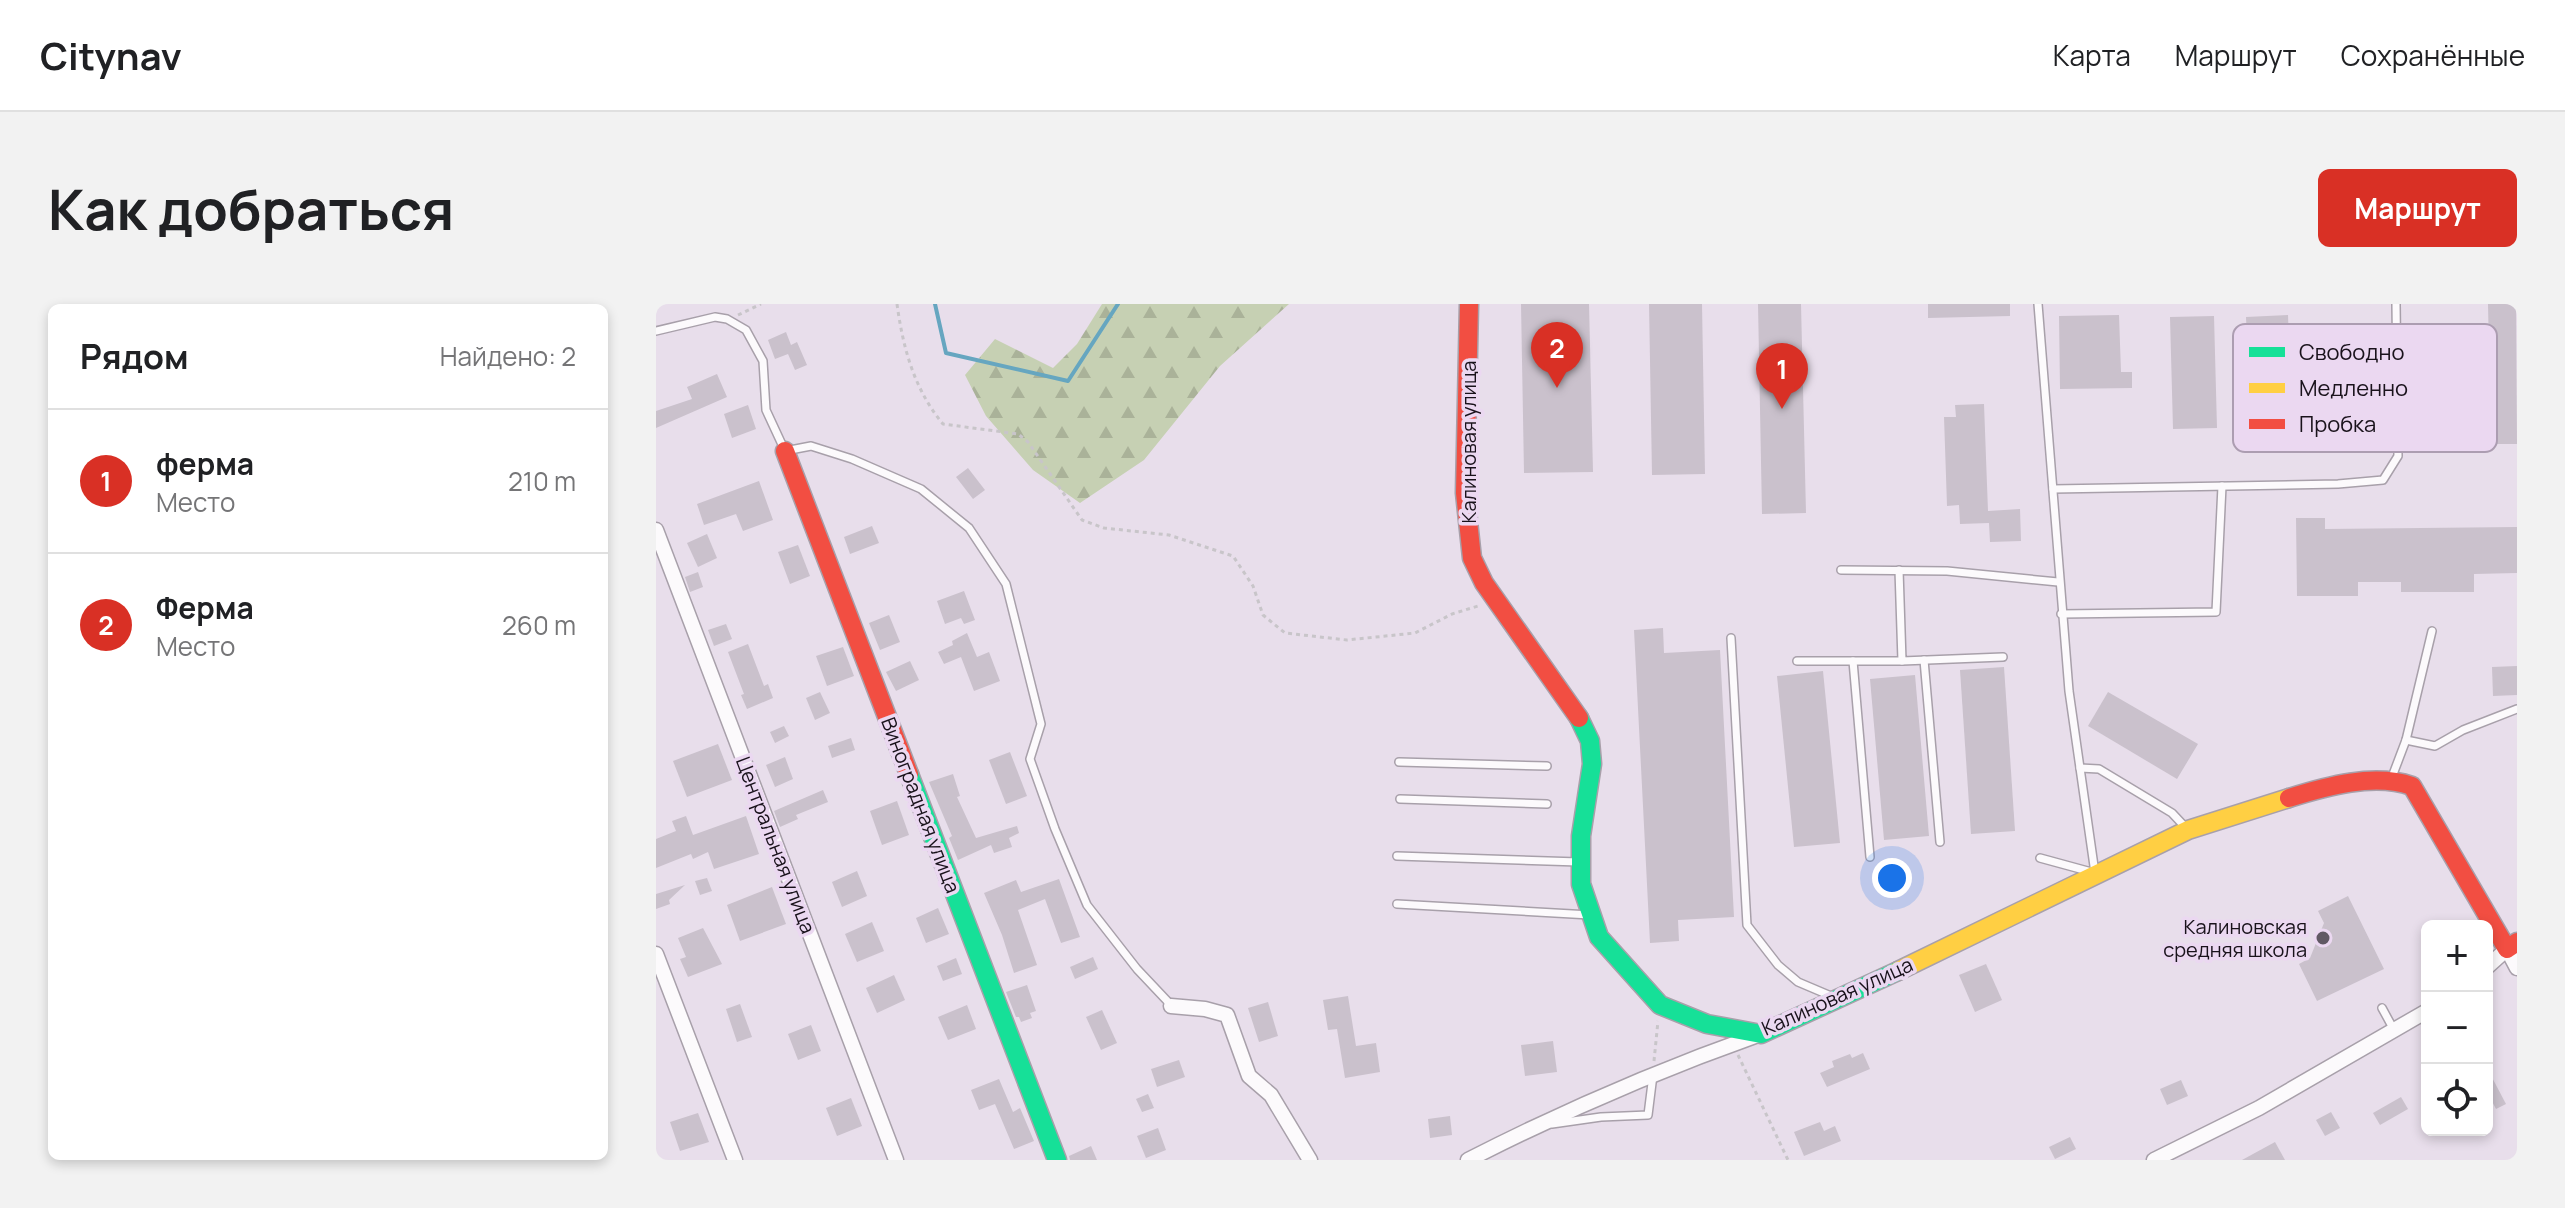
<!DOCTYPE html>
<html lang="ru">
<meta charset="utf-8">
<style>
:root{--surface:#fff;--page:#f2f2f2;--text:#202124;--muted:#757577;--line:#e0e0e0;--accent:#d93025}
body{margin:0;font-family:Manrope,sans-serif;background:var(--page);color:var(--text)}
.controls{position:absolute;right:24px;bottom:24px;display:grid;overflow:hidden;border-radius:12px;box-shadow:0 4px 12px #0003}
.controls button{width:72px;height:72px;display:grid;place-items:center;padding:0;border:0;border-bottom:2px solid var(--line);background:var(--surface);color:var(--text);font:40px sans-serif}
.you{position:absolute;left:1236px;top:574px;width:28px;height:28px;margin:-20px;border:6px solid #fff;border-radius:50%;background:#1a73e8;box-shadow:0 0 0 12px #1a73e833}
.badge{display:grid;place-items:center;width:52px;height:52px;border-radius:50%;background:var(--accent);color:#fff;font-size:26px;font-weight:700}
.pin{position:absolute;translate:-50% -66px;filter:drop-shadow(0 2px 4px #0008)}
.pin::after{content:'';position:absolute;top:42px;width:28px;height:24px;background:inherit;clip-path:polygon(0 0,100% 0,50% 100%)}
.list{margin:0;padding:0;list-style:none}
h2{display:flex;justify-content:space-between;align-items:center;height:104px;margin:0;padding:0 32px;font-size:34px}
h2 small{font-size:26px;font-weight:400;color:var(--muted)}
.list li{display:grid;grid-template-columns:52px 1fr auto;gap:24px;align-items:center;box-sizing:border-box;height:144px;padding:0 32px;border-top:2px solid var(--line)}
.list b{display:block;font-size:30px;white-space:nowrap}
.list p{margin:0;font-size:26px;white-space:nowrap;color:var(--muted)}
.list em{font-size:26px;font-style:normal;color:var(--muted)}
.icon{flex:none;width:44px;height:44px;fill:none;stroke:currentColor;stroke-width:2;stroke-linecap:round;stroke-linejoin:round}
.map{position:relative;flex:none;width:1861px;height:856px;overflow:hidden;border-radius:12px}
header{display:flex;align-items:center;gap:48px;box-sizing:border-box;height:112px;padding:0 40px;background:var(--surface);border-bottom:2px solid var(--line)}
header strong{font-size:38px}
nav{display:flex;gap:44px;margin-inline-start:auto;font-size:28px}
.intro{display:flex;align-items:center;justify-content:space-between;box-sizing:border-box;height:192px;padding:0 48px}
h1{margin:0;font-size:56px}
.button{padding:20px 36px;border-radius:12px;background:var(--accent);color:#fff;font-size:28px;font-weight:700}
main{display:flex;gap:48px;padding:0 48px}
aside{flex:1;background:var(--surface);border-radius:12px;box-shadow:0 4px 12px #0003}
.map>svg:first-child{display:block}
.forest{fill:url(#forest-firs)}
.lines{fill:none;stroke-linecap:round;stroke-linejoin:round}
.stream{stroke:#66a6c0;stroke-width:4}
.building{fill:#cac1cc}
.lane-casing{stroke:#a8a0aa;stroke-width:10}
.street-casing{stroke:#a8a0aa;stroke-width:17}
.fast-casing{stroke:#a8a0aa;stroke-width:21}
.slow-casing{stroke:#a8a0aa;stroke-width:21}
.jam-casing{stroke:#a8a0aa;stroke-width:21}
.path{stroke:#c8c5c9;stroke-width:3;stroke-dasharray:4 4;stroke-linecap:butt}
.lane{stroke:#fcfafc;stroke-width:7}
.street{stroke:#fcfafc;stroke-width:14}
.fast{stroke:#16e098;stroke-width:18}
.slow{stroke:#ffcf43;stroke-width:18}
.jam{stroke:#f24e42;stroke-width:18}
.poi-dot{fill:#615964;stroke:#ebd8f1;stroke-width:3}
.labels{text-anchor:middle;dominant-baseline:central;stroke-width:7;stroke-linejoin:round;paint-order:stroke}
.street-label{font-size:20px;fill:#19121b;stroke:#ebd8f1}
.poi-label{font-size:20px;fill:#19121b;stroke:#ebd8f1;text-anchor:end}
.key{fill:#ebd8f1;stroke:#ac9db1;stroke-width:2}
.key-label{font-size:22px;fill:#19121b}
</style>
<header>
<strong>Citynav</strong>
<nav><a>Карта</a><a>Маршрут</a><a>Сохранённые</a></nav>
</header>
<div class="intro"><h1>Как добраться</h1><a class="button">Маршрут</a></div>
<main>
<aside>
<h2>Рядом<small>Найдено: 2</small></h2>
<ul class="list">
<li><span class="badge">1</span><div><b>ферма</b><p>Место</p></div><em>210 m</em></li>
<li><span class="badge">2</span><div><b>Ферма</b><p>Место</p></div><em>260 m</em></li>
</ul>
</aside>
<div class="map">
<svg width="1861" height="856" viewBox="0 0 1861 856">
<defs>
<pattern id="forest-firs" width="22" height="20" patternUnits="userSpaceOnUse" patternTransform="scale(2)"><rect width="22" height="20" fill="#c6d0b3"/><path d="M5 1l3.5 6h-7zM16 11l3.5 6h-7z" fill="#aab299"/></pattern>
</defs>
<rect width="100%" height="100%" fill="#e8deeb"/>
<polygon class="forest" points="446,0 633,0 564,62 488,156 424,199 377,166 330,112 309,71 339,35 397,64 421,40"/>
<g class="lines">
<polyline class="stream" points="279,0 290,49 412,77 462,0"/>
</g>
<g class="building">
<polygon points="865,0 933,0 937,168 868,169"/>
<polygon points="993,0 1046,0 1049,170 996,171"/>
<polygon points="1102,0 1145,0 1150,209 1106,210"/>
<polygon points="1272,0 1354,0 1354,12 1272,14"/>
<polygon points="1832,0 1860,0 1861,140 1835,140"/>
<polygon points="1463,11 1465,68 1476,68 1476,84 1404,85 1403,12"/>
<polygon points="1632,11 1636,123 1595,124 1590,13"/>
<polygon points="1558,12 1561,124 1517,125 1514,13"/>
<polygon points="130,28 135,41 141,38 151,61 139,66 132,50 119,55 112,36"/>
<polygon points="61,70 71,93 0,124 0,107 36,95 31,83"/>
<polygon points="1328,100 1332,207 1364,205 1365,237 1334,238 1333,219 1304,220 1303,201 1291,202 1288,113 1300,113 1299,101"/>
<polygon points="92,101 100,125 76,134 68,110"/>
<polygon points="312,164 329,186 317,195 300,173"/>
<polygon points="103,177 117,216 87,227 80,210 48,221 41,200"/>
<polygon points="1640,214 1669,214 1669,225 1861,223 1861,269 1818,270 1818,288 1745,288 1745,278 1702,278 1702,292 1641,292"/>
<polygon points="216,222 223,239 194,250 188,233"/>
<polygon points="51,230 61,254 42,263 31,239"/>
<polygon points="142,241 154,272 134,280 122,248"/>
<polygon points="42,268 47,283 34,288 29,273"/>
<polygon points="308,287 319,316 308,320 305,314 289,320 281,297"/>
<polygon points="233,311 244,338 224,346 213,319"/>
<polygon points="70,320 76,335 58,342 52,326"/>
<polygon points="1007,324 1008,349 1064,346 1078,613 1022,616 1023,637 994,639 978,326"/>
<polygon points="311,329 321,353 333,348 344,377 318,387 305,353 288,360 282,348 297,341 296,337"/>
<polygon points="92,340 108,382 112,380 117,394 91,405 85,391 88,390 72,348"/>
<polygon points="187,343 198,372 171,382 160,352"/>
<polygon points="254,357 263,376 240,387 230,368"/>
<polygon points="1861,362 1861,391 1837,392 1836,363"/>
<polygon points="1348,363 1359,527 1315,530 1304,366"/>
<polygon points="1167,367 1184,539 1138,543 1121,372"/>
<polygon points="1259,371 1273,532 1228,536 1214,375"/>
<polygon points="164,388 174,409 159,416 150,394"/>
<polygon points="1452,388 1542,440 1521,475 1432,422"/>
<polygon points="128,422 133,432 119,439 114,428"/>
<polygon points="195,434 199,446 176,454 172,442"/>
<polygon points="62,440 76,476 31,493 17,457"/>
<polygon points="354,448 371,492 350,500 333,456"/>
<polygon points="129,453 137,475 119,483 110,461"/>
<polygon points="297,470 304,492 301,493 320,534 361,522 363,529 353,534 356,543 338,549 335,541 302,556 293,534 296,532 273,478"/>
<polygon points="167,486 172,498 140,511 142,515 124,523 118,507"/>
<polygon points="241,497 253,531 226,541 214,507"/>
<polygon points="30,512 37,531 90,512 103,550 58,565 52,548 37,555 35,550 0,564 0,535 20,527 16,517"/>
<polygon points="201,567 211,592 186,603 176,578"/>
<polygon points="51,574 56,587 44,591 39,577"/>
<polygon points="403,575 424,633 405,639 389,595 362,606 381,661 358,669 346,631 328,589 360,576 365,588"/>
<polygon points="29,581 13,596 14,600 0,605 0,590"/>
<polygon points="116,583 130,620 84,637 71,601"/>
<polygon points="1692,592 1728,665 1661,697 1643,660 1654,654 1668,619 1662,607"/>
<polygon points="282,604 293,630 270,639 260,614"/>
<polygon points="216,618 228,647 201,658 189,630"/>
<polygon points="47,624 66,660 32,673 24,655 30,653 22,634"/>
<polygon points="437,653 442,665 419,675 414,663"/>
<polygon points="300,654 306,670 287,677 281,662"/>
<polygon points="1330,660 1346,696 1319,708 1303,671"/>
<polygon points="238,671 249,696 221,709 210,684"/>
<polygon points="371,681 380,707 374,709 376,714 365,718 363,713 360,713 350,688"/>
<polygon points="692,692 700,742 720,739 724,768 689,774 681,725 672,726 667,696"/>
<polygon points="612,698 622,732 603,738 592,704"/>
<polygon points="84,700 96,733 81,738 70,705"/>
<polygon points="311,701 320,725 292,736 282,713"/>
<polygon points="446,706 461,739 445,746 430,713"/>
<polygon points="155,721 165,747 142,756 132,730"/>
<polygon points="897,737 901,768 869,772 865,741"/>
<polygon points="1207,749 1214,765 1171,783 1164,769 1178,763 1176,757 1194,750 1196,754"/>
<polygon points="523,756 529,773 501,783 495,765"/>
<polygon points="1831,764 1850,800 1840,805 1831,788"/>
<polygon points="343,775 357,808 364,804 378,837 358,845 339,800 323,806 315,786"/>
<polygon points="1525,776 1532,792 1511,801 1504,785"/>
<polygon points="492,790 498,804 486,808 480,795"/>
<polygon points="1745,793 1752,805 1724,821 1717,809"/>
<polygon points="195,794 206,822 181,832 170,804"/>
<polygon points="1675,808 1684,824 1669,832 1660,816"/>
<polygon points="42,809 53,838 24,847 14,818"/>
<polygon points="794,812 796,831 774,834 772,815"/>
<polygon points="1164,818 1168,827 1179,822 1185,837 1148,852 1138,828"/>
<polygon points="502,824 510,846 490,854 481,832"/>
<polygon points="1414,833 1420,845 1399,855 1393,843"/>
<polygon points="1619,838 1629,856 1586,856"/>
<polygon points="435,842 441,856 414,856 413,852"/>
</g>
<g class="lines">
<g class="lane-casing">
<g id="lane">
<polyline points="1382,0 1413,387 1439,569 1384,554"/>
<polyline points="0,27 59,13 71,15 90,26 107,57 110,106 129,147 155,142 196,155 265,185 313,224 350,280 385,420 374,455 399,525 431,601 481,665 515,701"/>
<polyline points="1397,185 1682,180 1727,176 1742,152 1740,0"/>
<polyline points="1185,266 1291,267 1402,278"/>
<polyline points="1243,266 1246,357 1347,353"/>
<polyline points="1405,310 1560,308 1566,182"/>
<polyline points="1075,334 1091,621 1122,661 1142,678 1175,692"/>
<polyline points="1268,356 1284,538"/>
<polyline points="1141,357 1246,357"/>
<polyline points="1197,357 1214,553"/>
<polyline points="1750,436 1779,442 1807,426 1861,405"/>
<polyline points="743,458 891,462"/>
<polyline points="1424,464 1443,465 1516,509 1531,525"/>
<polyline points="1736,473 1750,436 1776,327"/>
<polyline points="744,495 891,500"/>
<polyline points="741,552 923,558"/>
<polyline points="741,600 934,611"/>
<polyline points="1726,704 1738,726"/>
<polyline points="896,820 945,813 992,811 997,771"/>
</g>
</g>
<g class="street-casing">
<g id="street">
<polyline points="0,226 240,856"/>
<polyline points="0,650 79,856"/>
<polyline points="1831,663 1851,645 1861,664"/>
<polyline points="515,702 549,705 571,711 593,772 615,791 654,856"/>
<path d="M812,856C906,808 1003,766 1102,731"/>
<polyline points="1498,856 1603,804 1771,707"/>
</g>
</g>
<g class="fast-casing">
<g id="fast">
<polyline points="923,414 934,437 936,460 925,532 925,580 943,633 1004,701 1051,720 1105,730 1242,667"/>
<polyline points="253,470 401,856"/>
</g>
</g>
<g class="slow-casing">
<polyline id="slow" points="1242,667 1532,526 1633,494"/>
</g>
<g class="jam-casing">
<g id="jam">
<polyline points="813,0 809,189 816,254 828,279 923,414"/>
<polyline points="129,147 253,470"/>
<path d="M1633,494C1671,482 1718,469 1756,482L1851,645L1861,638"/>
</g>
</g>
<g class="path">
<path d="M241,0C247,44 258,85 287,120L362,130L372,138L426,216L448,224L513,231L577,252L597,282L607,311L629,329L691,336L759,329L796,310L822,302"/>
<polyline points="82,11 105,0"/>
<polyline points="1082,751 1132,856"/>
<polyline points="998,757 1002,717"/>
</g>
<use href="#lane" class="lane"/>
<use href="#street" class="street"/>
<use href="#fast" class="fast"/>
<use href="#slow" class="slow"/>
<use href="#jam" class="jam"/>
</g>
<circle class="poi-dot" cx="1667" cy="634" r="8"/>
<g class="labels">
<g class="street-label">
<text transform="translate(812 138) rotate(-90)">Калиновая улица</text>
<text transform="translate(265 501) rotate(69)">Виноградная улица</text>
<text transform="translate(120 541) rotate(69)">Центральная улица</text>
<text transform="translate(1181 692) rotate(-24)">Калиновая улица</text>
</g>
<g class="poi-label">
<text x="1651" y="622">Калиновская<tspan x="1651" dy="23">средняя школа</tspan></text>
</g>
</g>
<rect x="1577" y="20" width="264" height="128" rx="12" class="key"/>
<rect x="1593" y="43" width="36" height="10" fill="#16e098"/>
<rect x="1593" y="79" width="36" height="10" fill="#ffcf43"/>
<rect x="1593" y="115" width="36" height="10" fill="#f24e42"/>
<g class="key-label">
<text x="1643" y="56">Свободно</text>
<text x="1643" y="92">Медленно</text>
<text x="1643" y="128">Пробка</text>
</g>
</svg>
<div class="controls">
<button>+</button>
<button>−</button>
<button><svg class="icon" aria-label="locate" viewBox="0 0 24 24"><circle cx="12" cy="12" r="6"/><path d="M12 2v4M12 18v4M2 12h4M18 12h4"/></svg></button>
</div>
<div class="you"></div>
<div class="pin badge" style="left:1126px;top:105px">1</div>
<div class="pin badge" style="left:901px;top:84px">2</div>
</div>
</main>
